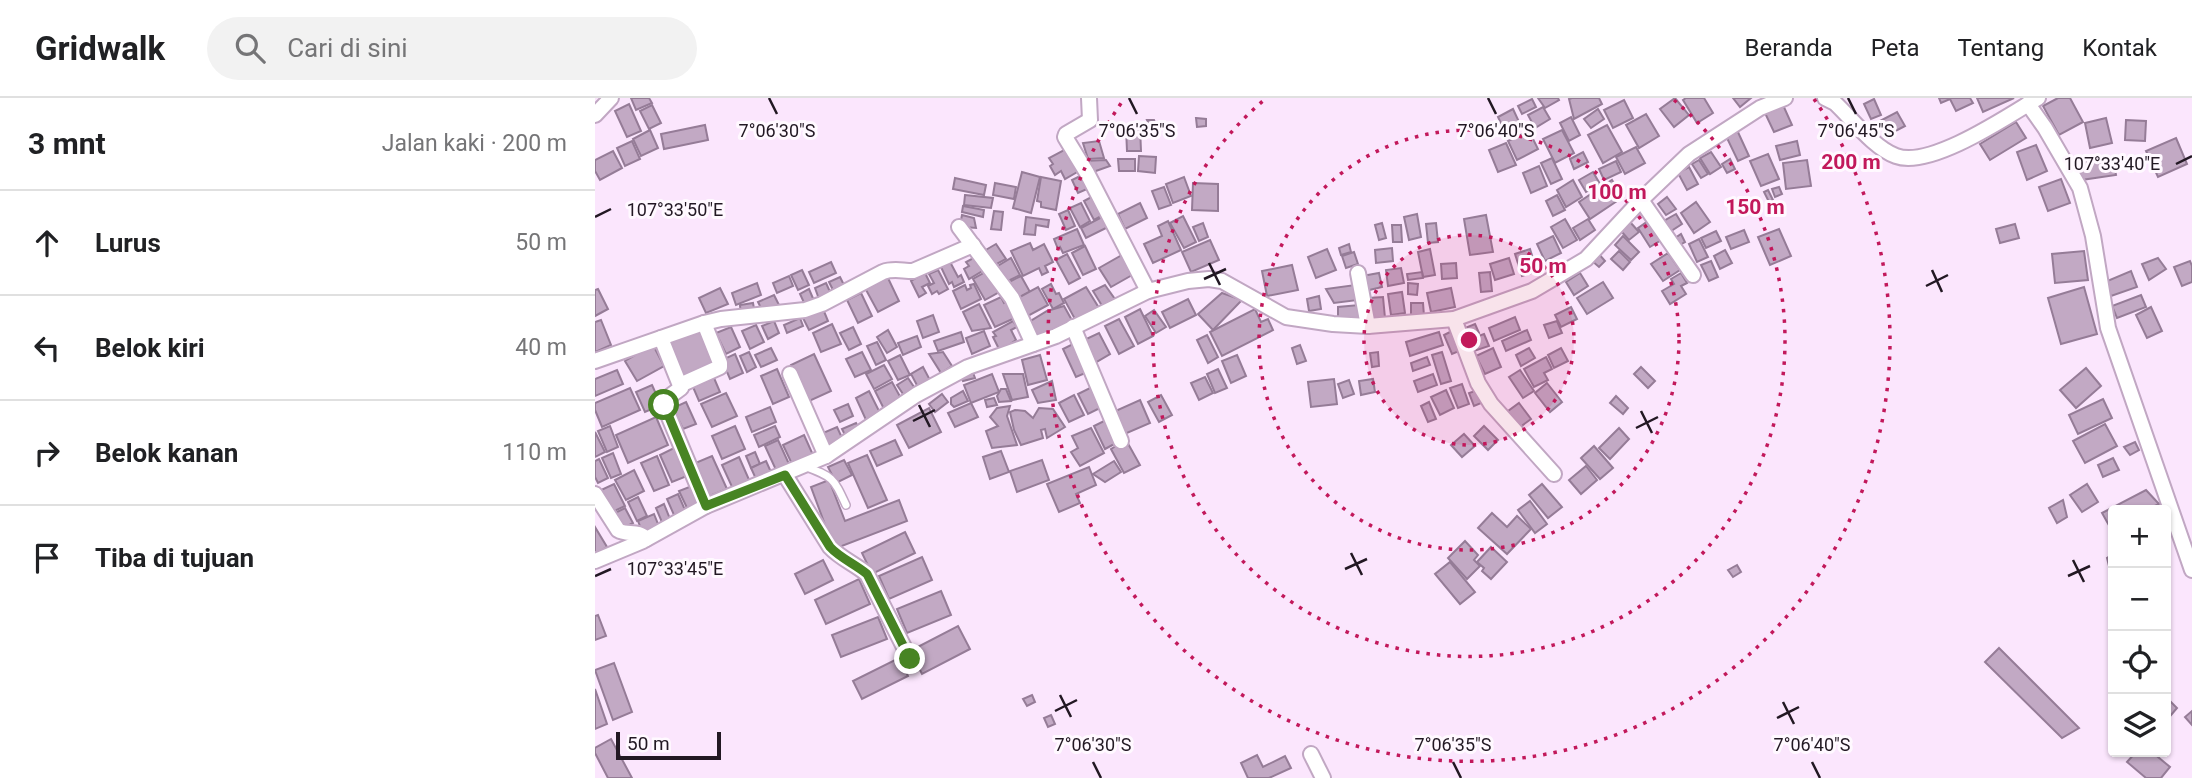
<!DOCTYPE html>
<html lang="id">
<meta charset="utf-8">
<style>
:root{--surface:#fff;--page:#f2f2f2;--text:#202124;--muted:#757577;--line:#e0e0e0}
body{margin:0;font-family:Roboto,sans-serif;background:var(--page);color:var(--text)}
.controls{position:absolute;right:21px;bottom:21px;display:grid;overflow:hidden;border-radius:7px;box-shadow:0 2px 5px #0004}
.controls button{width:63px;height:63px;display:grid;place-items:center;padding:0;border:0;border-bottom:2px solid var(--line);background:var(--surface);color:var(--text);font:35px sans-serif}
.scale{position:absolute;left:21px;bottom:18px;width:105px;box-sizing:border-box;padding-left:7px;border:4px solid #221823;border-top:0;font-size:19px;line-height:24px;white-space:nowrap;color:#221823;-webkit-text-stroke:5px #fff9ff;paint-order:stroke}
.stop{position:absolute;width:21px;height:21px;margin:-16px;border:5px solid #478423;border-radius:50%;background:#fff}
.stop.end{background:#478423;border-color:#fff;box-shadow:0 2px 7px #0008}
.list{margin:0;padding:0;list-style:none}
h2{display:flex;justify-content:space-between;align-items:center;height:91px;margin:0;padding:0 28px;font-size:30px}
h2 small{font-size:23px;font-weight:400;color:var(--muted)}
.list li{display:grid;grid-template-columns:46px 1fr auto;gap:21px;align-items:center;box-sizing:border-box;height:105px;padding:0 28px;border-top:2px solid var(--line)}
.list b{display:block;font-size:26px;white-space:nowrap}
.list em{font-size:23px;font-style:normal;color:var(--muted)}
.icon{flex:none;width:38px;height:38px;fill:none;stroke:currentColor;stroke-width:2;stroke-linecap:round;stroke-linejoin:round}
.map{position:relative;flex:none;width:1597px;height:680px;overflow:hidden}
header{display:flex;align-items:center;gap:42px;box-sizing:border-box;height:98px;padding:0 35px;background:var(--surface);border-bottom:2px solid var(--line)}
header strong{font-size:33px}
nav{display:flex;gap:38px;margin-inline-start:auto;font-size:24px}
.search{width:490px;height:63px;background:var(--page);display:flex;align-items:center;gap:18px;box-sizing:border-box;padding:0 24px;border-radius:38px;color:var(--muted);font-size:26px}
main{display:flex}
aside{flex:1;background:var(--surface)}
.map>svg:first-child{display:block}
.building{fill:#c2a9c4;stroke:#957c97;stroke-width:2}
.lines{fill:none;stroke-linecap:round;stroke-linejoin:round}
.lane-casing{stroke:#c1a7c3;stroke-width:10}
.street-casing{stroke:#c1a7c3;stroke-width:18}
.lane{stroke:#fff;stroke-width:7}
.street{stroke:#fff;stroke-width:14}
.route{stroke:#478423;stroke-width:9}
.ticks{fill:none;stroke:#221823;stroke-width:2.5}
.ring{fill:none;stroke:#c2185b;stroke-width:3.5;stroke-dasharray:3.5 7}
.ticks-label{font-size:18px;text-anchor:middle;fill:#221823;stroke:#fff9ff;stroke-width:6;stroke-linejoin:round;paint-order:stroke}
.centre{fill:#c2185b;stroke:#fff9ff;stroke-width:3.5}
.ring-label{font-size:21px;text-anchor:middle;font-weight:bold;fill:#c2185b;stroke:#fff9ff;stroke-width:6;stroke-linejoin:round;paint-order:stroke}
</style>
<header>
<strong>Gridwalk</strong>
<div class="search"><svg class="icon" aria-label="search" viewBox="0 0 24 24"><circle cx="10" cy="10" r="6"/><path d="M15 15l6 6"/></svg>Cari di sini</div>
<nav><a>Beranda</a><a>Peta</a><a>Tentang</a><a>Kontak</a></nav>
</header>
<main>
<aside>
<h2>3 mnt<small>Jalan kaki · 200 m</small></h2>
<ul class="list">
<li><svg class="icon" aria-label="ahead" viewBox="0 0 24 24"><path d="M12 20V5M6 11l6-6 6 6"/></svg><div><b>Lurus</b></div><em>50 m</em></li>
<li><svg class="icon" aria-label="left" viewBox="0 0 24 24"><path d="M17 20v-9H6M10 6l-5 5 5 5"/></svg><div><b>Belok kiri</b></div><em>40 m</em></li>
<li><svg class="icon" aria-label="right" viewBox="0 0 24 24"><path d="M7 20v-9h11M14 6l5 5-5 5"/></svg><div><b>Belok kanan</b></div><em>110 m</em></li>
<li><svg class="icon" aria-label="arrive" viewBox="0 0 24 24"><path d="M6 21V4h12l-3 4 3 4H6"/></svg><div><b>Tiba di tujuan</b></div></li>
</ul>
</aside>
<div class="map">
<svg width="1597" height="680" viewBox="0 0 1597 680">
<rect width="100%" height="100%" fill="#fbe6fd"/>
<g class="building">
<polygon points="36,0 54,0 57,5 41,12"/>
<polygon points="943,0 963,0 964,2 950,10"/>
<polygon points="977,0 1004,0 1007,6 979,21 974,1"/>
<polygon points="1080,0 1094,17 1079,29 1065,11"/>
<polygon points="1091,0 1109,0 1118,15 1102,25 1088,2"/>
<polygon points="1138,0 1156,0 1145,9"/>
<polygon points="1344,0 1375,0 1378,5 1361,13 1355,1 1346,5"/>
<polygon points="1382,0 1419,0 1388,14"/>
<polygon points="1463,0 1475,0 1488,24 1464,37 1448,8"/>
<polygon points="937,1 941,9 927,16 923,8"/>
<polygon points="1279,1 1286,17 1276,21 1269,6"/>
<polygon points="1029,2 1038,20 1018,30 1009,12"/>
<polygon points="34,6 46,33 32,39 20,13"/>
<polygon points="57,7 66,25 54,31 45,13"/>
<polygon points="1188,7 1197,27 1179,34 1170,15"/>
<polygon points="948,9 955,21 940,30 933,17"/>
<polygon points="918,11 925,26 910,34 903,19"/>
<polygon points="1003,11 1009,21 996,30 989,21"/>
<polygon points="1302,14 1310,28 1293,37 1285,23"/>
<polygon points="1051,16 1064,38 1044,50 1031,27"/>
<polygon points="976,19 985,37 974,43 965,25"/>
<polygon points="601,20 611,21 611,28 602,29"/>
<polygon points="1511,20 1517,45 1495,50 1490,25"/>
<polygon points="552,22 559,22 562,30 556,31"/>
<polygon points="1531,22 1551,23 1550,43 1530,42"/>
<polygon points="1421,24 1431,40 1395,62 1385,46"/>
<polygon points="110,27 113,42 69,51 66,36"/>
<polygon points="1012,27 1027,54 1008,65 993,37"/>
<polygon points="545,29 546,53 532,53 531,30"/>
<polygon points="55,32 63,50 46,58 38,41"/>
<polygon points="967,32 979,55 960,65 948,41"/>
<polygon points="1142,32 1154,58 1143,63 1131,38"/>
<polygon points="934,33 943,51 922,62 913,43"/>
<polygon points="1581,40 1592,66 1563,79 1551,53"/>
<polygon points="37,43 45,61 30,68 22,50"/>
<polygon points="504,43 509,60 493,61 488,45"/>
<polygon points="1202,43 1205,57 1185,62 1181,48"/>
<polygon points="911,45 921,67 903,74 894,52"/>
<polygon points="1441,47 1452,73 1432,82 1422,54"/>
<polygon points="1041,49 1050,65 1030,76 1021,59"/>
<polygon points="471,51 484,73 470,81 466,73 460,77 455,68 458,66 454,60"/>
<polygon points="18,53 27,70 5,82 0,73 0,62"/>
<polygon points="988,54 993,64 979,71 975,61"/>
<polygon points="1116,54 1126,69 1115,76 1105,60"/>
<polygon points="1173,56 1184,81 1166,88 1155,63"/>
<polygon points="544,58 561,59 560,75 543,73"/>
<polygon points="957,60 967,81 956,86 946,65"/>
<polygon points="1518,60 1521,77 1486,82 1484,64"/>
<polygon points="523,61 540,61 540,73 524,73"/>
<polygon points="1135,61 1140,71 1132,75 1127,66"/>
<polygon points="511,62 515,68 498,74 489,63"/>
<polygon points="1104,62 1113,76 1106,80 1097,66"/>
<polygon points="1212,62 1216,88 1191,91 1188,65"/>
<polygon points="1021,63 1026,74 1009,82 1004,71"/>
<polygon points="944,68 952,88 936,95 928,75"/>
<polygon points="1094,69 1103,86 1092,92 1083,75"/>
<polygon points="427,74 445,79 436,115 418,110"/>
<polygon points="998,74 1005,86 991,94 984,82"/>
<polygon points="485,78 492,91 483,95 477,82"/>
<polygon points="446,79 466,83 461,112 446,109 446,104 442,103"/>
<polygon points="589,79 596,98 578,105 571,86"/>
<polygon points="360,80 391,87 389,97 358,91"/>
<polygon points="1466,81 1475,105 1453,113 1444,89"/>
<polygon points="978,82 987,99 971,109 962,92"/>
<polygon points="1017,82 1028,99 995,121 984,104"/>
<polygon points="400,85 421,89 419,101 398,97"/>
<polygon points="598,85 623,86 623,113 597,112"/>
<polygon points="569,89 576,107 564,111 557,93"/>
<polygon points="1184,89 1187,96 1180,99 1177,91"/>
<polygon points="1173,92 1178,102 1174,104 1169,94"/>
<polygon points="370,97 398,100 396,110 369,107"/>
<polygon points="500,97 510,116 499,122 489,103"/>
<polygon points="962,97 970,112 958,118 951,103"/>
<polygon points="1072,99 1081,111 1071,117 1063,106"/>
<polygon points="1101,104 1115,124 1099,135 1086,115"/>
<polygon points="486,105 495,123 485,129 475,110"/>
<polygon points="545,105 552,120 530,131 523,116"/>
<polygon points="368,108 389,112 388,119 367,114"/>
<polygon points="473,112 480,128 471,132 464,116"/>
<polygon points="399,113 408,114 406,132 396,131"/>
<polygon points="822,116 826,139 814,142 809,119"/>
<polygon points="1081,116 1087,126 1073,135 1067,124"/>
<polygon points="367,117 379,120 381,130 370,129 366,122"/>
<polygon points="891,117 898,154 875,157 869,121"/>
<polygon points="588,118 601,144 589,150 575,125"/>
<polygon points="431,119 454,122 453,129 441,127 440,137 429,136"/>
<polygon points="507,119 513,129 491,140 486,130"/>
<polygon points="970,121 982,142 968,150 956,129"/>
<polygon points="993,121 1000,132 985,142 978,130"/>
<polygon points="1056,121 1068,141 1055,149 1043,130"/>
<polygon points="573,123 586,152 558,165 549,146 567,138 563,128"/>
<polygon points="1035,124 1044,134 1034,142 1026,133"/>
<polygon points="608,125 613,139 604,143 598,129"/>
<polygon points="787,125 791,140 784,142 780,127"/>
<polygon points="841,125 843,144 833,145 831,126"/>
<polygon points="1420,126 1424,140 1405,145 1401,131"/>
<polygon points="797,127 806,127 807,144 798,144"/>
<polygon points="482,131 489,147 468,155 465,149 463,151 459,141"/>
<polygon points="1184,131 1196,158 1175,167 1163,139"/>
<polygon points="1149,132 1154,144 1136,151 1131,139"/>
<polygon points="1121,133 1126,143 1111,150 1106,140"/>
<polygon points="1086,136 1090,144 1081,149 1077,142"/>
<polygon points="958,138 966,155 950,163 942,146"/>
<polygon points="1028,138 1044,154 1036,162 1020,147"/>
<polygon points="1104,141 1113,159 1102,164 1094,146"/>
<polygon points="615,142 624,162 596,174 587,154"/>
<polygon points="435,145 438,152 449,146 458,164 450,168 453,174 447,177 444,170 428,178 416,153"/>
<polygon points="401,146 411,161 398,168 389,153"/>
<polygon points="754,146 756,154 746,157 744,150"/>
<polygon points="490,148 501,171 488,177 477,155"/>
<polygon points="797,150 798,163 781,165 780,152"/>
<polygon points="732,151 741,172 721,180 713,159"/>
<polygon points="835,151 840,177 828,179 823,154"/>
<polygon points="935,151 942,173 927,178 920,156"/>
<polygon points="1130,152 1137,165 1125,171 1119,158"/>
<polygon points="1024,153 1035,164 1028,172 1016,161"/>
<polygon points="1489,153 1493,182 1460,185 1457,156"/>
<polygon points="759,154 763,166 751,170 747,158"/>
<polygon points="1003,155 1010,163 1004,169 996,162"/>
<polygon points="1073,155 1085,172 1068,183 1056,166"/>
<polygon points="472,156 485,180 474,186 461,162"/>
<polygon points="384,157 389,172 374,181 369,171 374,168 371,164"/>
<polygon points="527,157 539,176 516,189 504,170"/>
<polygon points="416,160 425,177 411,184 401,169"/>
<polygon points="914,160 919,176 900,182 895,166"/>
<polygon points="1563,160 1571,171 1554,182 1547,166"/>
<polygon points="354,162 363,179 366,177 369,184 359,189 357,184 354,186 345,167"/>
<polygon points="1116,163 1123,179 1114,183 1106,167"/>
<polygon points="1595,163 1597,168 1597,184 1587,188 1579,169"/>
<polygon points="236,164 241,175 219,185 214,174"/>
<polygon points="861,165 862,180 847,181 846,166"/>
<polygon points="697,167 703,192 672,198 667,173"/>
<polygon points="806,170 809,185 793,188 791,172"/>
<polygon points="207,172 214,187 203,192 196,177"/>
<polygon points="343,172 353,191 344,196 342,193 337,196 333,188 339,185 334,176"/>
<polygon points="394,172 406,193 390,202 378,181"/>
<polygon points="1536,173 1542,189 1516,198 1510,184"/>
<polygon points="827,174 828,180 813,182 812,176"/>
<polygon points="895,174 897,193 886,194 884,175"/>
<polygon points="330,175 335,185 327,189 331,195 324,199 316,183"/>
<polygon points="784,175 787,189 770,193 767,178"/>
<polygon points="985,175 993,188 979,197 971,184"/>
<polygon points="1086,175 1092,185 1086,188 1091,196 1075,206 1067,193 1079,186 1076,181"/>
<polygon points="194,178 198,188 182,195 178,185"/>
<polygon points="292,178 304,203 283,214 270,190"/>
<polygon points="426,178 435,194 421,201 412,185"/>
<polygon points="245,179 251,191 240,196 234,184"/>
<polygon points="1008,184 1018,200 992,216 982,200"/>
<polygon points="162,185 166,197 141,207 137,195"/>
<polygon points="231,185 236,196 224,201 220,190"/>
<polygon points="813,185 823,186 822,197 813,196"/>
<polygon points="379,186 386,201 366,211 358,193 370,187 372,192 376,190 375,187"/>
<polygon points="456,186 461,196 464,195 469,205 458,211 447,191"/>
<polygon points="510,187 522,204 509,211 498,193"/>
<polygon points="760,187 763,202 739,205 731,191"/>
<polygon points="443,189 453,207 431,219 421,201"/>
<polygon points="491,189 504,210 481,223 469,201"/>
<polygon points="1489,189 1502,236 1466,246 1453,200"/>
<polygon points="125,190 133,206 111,215 104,200"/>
<polygon points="856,190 860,209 836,214 832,195"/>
<polygon points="3,191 13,211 0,218 0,192"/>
<polygon points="214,191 220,205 211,209 205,196"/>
<polygon points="807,194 810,215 796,217 793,196"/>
<polygon points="266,195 277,218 263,225 252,202"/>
<polygon points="627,195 647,202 618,232 603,216"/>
<polygon points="179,197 184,207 168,214 163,204"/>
<polygon points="1546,197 1551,209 1522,220 1517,208"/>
<polygon points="724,198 726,211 714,213 712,201"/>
<polygon points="406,199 409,205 414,203 422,219 400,229 389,207"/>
<polygon points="788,199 790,220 775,221 773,200"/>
<polygon points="593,201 601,217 575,230 567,214"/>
<polygon points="158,205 160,216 146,218 145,207"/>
<polygon points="816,205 828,205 829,218 816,219"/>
<polygon points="384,206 396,230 377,233 368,214"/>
<polygon points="764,207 765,222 743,223 743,209"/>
<polygon points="469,208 479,226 442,241 434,224 452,213"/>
<polygon points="976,209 982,221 966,229 960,217"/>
<polygon points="1556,209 1567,233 1552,240 1541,217"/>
<polygon points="228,211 233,223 214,232 208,220"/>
<polygon points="545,211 558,238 543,246 530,219"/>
<polygon points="660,211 666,224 673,221 678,232 627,258 615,234"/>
<polygon points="559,212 571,229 561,235 550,218"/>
<polygon points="338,217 344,234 328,240 322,223"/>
<polygon points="920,219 925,232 899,243 894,230"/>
<polygon points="205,220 208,228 192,235 189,227"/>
<polygon points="524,221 539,248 524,256 510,228"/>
<polygon points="6,222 16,247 0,254 0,224"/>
<polygon points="179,223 184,235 173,241 167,228"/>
<polygon points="418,223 422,229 416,232 421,242 405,253 398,239 401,238 398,234"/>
<polygon points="962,223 967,235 954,240 949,227"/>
<polygon points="237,226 246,246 226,254 218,235"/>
<polygon points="880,226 884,235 868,241 865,232"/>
<polygon points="161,227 169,244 155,251 147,233"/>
<polygon points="136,229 145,249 131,256 121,235"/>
<polygon points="258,229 266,246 254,252 245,235"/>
<polygon points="104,231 120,266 89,280 73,246"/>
<polygon points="861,231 869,251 857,256 849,237"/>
<polygon points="293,232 302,249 292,255 282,239"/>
<polygon points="932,232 936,242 911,253 907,243"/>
<polygon points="389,233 395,248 377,256 371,240"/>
<polygon points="366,234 369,244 343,253 339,243"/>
<polygon points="844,234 848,247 815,258 811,244"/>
<polygon points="504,235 515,256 498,266 487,243"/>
<polygon points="889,236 894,248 873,255 869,243"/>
<polygon points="612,237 623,259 613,265 602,242"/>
<polygon points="322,238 326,249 308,257 303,245"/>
<polygon points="282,244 291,262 281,267 272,248"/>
<polygon points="482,244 495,273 481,279 468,251"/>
<polygon points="58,247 69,268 42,283 30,263"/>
<polygon points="705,247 711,263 702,266 697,250"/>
<polygon points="176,250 182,262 166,269 160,257"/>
<polygon points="898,250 906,269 890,276 881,258"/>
<polygon points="934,250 940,260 926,268 921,257"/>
<polygon points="966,250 973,263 959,270 953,257"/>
<polygon points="154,254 161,269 152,274 145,258"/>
<polygon points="267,254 276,272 260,279 251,261"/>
<polygon points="348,254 357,268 346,275 334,256"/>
<polygon points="783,254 784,268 777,269 775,255"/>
<polygon points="847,254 856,283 846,286 837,257"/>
<polygon points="140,256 148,275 135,281 127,262"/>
<polygon points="219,256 236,293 212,304 196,267"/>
<polygon points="305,257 315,277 303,282 293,263"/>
<polygon points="445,257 452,282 433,287 427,262"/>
<polygon points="642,257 651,278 636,285 627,263"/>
<polygon points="832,259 835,267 818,273 816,265"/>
<polygon points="951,259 957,271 949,275 953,282 939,289 929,271"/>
<polygon points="289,267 297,281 279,291 271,276"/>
<polygon points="328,269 336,284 324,291 316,276"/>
<polygon points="1046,269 1060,283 1053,290 1039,276"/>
<polygon points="1491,270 1506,288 1481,310 1465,292"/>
<polygon points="182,271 194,299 178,306 166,278"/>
<polygon points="623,271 632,290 620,295 612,276"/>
<polygon points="22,272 28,286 0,298 0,281"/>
<polygon points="377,272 380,280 368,283 365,276"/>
<polygon points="925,272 939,293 928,300 914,279"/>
<polygon points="397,276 404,294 376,305 369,287"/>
<polygon points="408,276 428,276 433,299 417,302"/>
<polygon points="838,276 842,287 823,294 819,283"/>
<polygon points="610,279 618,295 604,302 596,285"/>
<polygon points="119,280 125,294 104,303 98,289"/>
<polygon points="313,280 321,292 310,299 302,287"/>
<polygon points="739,281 742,306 716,309 713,284"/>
<polygon points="778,281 780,294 766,297 764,283"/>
<polygon points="754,282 759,296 748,300 743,286"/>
<polygon points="457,283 461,302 443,305 437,292"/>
<polygon points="297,284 308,304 290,313 280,293"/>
<polygon points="952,285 967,304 955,314 940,295"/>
<polygon points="867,286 874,306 863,310 855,290"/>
<polygon points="57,287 66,307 50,314 41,294"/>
<polygon points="497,289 507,309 493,316 483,296"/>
<polygon points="35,290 45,312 7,329 0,312 0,305"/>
<polygon points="406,291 411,291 416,303 404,304 402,298"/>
<polygon points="886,291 891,303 879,308 874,295"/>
<polygon points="851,292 859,310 845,317 836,299"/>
<polygon points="274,293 285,315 271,322 261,300"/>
<polygon points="368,293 373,303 359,309 356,306 356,300"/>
<polygon points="131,295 142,318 117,329 106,306"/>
<polygon points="347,296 353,304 340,314 334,306"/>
<polygon points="479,297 489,317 474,324 464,305"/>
<polygon points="566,297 577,317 564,324 553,304"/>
<polygon points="1021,298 1033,310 1028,316 1015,305"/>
<polygon points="399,300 402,307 392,309 390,302"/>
<polygon points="1508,301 1517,320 1483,336 1474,317"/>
<polygon points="545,302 555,325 525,338 516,315"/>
<polygon points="91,304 101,326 88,331 78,310"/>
<polygon points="834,304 841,321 833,324 826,308"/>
<polygon points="376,305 383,319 360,329 353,315"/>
<polygon points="924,305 936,321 921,332 909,316"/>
<polygon points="253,306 258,318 245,324 239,312"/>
<polygon points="415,308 412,318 422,347 397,350 391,333 403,328 395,319 402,310"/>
<polygon points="175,309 181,324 157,334 151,319"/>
<polygon points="334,310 346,334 314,350 302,327"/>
<polygon points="444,310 458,311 470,329 452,340 450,331 446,332 448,340 426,347 419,332 415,314 420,312 430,313 438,320"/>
<polygon points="61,319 73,347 33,365 21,337"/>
<polygon points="511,322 523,344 510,351 499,328"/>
<polygon points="261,325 266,335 252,341 247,331"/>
<polygon points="1510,326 1522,348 1490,365 1478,343"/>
<polygon points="15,328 23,349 12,354 3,333"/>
<polygon points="140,328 150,351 127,361 117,338"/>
<polygon points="180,328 185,339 164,349 159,337"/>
<polygon points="889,328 903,342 893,352 879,338"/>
<polygon points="242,329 248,342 233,348 228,335"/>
<polygon points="496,330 509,355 485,368 476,354 483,350 477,338"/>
<polygon points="1024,330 1034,341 1015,361 1004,350"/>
<polygon points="0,334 10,354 0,359"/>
<polygon points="869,336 880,348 867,359 856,347"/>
<polygon points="209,337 218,357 197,366 188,347"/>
<polygon points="183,342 194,366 181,372 170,348"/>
<polygon points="300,342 307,357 282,368 275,353"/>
<polygon points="531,342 545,367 529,375 516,351"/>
<polygon points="1540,344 1544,352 1535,357 1529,349"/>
<polygon points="999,348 1018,370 1005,381 986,360"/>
<polygon points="79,350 92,378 77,384 65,357"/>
<polygon points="406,353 414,374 395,381 388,359"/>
<polygon points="160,354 165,366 156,370 151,358"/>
<polygon points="18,355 26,376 16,380 7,360"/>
<polygon points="272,357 292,402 273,410 253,365"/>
<polygon points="62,358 74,387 59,393 46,365"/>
<polygon points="117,358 132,391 112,399 98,366"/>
<polygon points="144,359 155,384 138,391 127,367"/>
<polygon points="1518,360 1524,372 1508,379 1503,367"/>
<polygon points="4,361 13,380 3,385 0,379 0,363"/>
<polygon points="249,362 257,377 241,385 233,369"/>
<polygon points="447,362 454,382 422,394 415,373"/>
<polygon points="171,363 176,374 161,381 156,370"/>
<polygon points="519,363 526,374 510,384 498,376"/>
<polygon points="991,368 1002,382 986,396 974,382"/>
<polygon points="494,369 501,387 481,396 485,405 464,414 452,386"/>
<polygon points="39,372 49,393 31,402 20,382"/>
<polygon points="234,382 250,423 304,402 312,423 239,451 216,389"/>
<polygon points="19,386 30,408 15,415 4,393"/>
<polygon points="947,386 967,409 953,420 934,397"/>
<polygon points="1492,386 1503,404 1487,414 1475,397"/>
<polygon points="97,388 106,407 93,412 84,393"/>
<polygon points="1551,392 1564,406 1551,412 1518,412 1518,430 1516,431 1507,415"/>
<polygon points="83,396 90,412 79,417 72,401"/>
<polygon points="43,399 52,418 42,423 33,404"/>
<polygon points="1468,402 1472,419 1462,425 1454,410"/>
<polygon points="935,403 952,426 940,435 923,412"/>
<polygon points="69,406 77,426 69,429 61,410"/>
<polygon points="30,410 38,425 25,432 16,417"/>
<polygon points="897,415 912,429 922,418 936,431 912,456 883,430"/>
<polygon points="59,416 65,431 49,438 43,423"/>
<polygon points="0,429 12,449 0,456"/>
<polygon points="310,434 320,455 277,476 267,455"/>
<polygon points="870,443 883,457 879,462 885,468 872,481 853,460"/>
<polygon points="896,449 912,464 896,481 887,473 889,470 882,464"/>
<polygon points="1518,456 1518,471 1515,472 1512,460"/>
<polygon points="327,459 337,482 294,501 284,478"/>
<polygon points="228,462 238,482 210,496 200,476"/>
<polygon points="855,464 880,494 865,506 840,476"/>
<polygon points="1142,467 1146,474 1138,479 1133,472"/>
<polygon points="264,481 275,506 231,526 220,502"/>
<polygon points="346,493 356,517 312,535 302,511"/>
<polygon points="3,517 11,538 0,542 0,518"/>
<polygon points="283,519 292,541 246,559 237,537"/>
<polygon points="363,528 375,551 327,576 315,553"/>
<polygon points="1404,550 1484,630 1467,640 1390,564"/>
<polygon points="304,560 313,578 267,601 258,583"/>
<polygon points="19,565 37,614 18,622 0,572"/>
<polygon points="0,591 12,626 0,631"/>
<polygon points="437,597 440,604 432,608 428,601"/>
<polygon points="1571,599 1582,610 1571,623"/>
<polygon points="1597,613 1597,627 1590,619"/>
<polygon points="456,617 460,626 453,629 449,620"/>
<polygon points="16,641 37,680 13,680 0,655 0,650"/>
<polygon points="1541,654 1557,654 1575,669 1566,680 1551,680 1532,664"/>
<polygon points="662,657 668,669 690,658 696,670 674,680 653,680 646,665"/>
</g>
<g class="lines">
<g class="lane-casing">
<path id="lane" d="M209,368C238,379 238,379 251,407"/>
</g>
<g class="street-casing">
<g id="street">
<polyline points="494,0 495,22 471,36 470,39 492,75 553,193"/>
<path d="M1230,0L1240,5C1257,21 1279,50 1301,58C1335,71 1413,18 1443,0"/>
<polyline points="1433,6 1450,30 1485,90 1498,138 1513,230 1597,472"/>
<polyline points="0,17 16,0"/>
<polyline points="1046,102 1098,177"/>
<polyline points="364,129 417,200 438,246"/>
<polyline points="763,175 773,228"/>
<polyline points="859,221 883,285 896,306 959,376"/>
<polyline points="478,229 526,343"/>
<polyline points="66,240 86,290 71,301 69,307 111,408"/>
<path d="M0,263L109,225L126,221L210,212L227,206L288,174C298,170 307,173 318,173L378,147"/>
<polyline points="195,276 231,358"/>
<polyline points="85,287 125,269 125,265 109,225"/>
<path d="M190,377L235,449C245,460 260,466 272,476L315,561"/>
<path d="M0,396L23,432C32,438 43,431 51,441"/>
<polyline points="0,463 48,443 111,408 231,358 321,297 373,269 461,238 553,193 593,183 614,181 627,183 691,219 738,226 773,228 859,221 937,193 991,161 1046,102 1094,56 1165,10 1190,0"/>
<polyline points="716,656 728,680"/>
</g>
</g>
<use href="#lane" class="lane"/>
<use href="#street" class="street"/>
</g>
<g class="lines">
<path class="route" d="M69,307L111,408L190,377L235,449C245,460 260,466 272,476L315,561"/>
</g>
<path class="ticks" d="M174,0L182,16M534,0L542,16M893,0L901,16M1253,0L1261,16M1581,66L1597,58M0,119L16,111M614,165L625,187M1337,172L1347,194M609,181L631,171M1331,188L1353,177M324,307L335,329M1046,313L1057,335M318,323L340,312M1041,330L1063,319M756,455L767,477M1478,462L1489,484M750,471L772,461M0,478L16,471M1473,478L1495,468M465,597L476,619M1188,604L1199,626M460,613L482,602M1182,620L1204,609M498,664L506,680M858,664L866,680M1217,664L1225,680"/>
<circle cx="874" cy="242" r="105" fill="#c2185b" fill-opacity=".12"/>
<g class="ring">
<circle cx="874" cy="242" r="105"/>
<circle cx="874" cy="242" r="210"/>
<path d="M1079 2A316 316 0 1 1 669 2"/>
<path d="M1219 1A421 421 0 1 1 529 1"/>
</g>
<g class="ticks-label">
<text x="182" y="39">7°06'30"S</text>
<text x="542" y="39">7°06'35"S</text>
<text x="901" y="39">7°06'40"S</text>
<text x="1261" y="39">7°06'45"S</text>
<text x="1517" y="72">107°33'40"E</text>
<text x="80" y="118">107°33'50"E</text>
<text x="80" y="477">107°33'45"E</text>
<text x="498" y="653">7°06'30"S</text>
<text x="858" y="653">7°06'35"S</text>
<text x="1217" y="653">7°06'40"S</text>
</g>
<circle cx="874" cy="242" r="10" class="centre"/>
<g class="ring-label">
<text x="1256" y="71">200 m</text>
<text x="1022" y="101">100 m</text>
<text x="1160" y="116">150 m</text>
<text x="948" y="175">50 m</text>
</g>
</svg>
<div class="controls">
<button>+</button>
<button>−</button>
<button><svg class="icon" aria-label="locate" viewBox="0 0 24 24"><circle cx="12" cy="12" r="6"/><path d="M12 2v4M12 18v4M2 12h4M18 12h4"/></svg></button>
<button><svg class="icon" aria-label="layers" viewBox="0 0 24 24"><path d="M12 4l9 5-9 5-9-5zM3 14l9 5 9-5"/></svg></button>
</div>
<div class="scale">50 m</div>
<div class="stop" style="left:69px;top:307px"></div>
<div class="stop end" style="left:315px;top:561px"></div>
</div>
</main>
